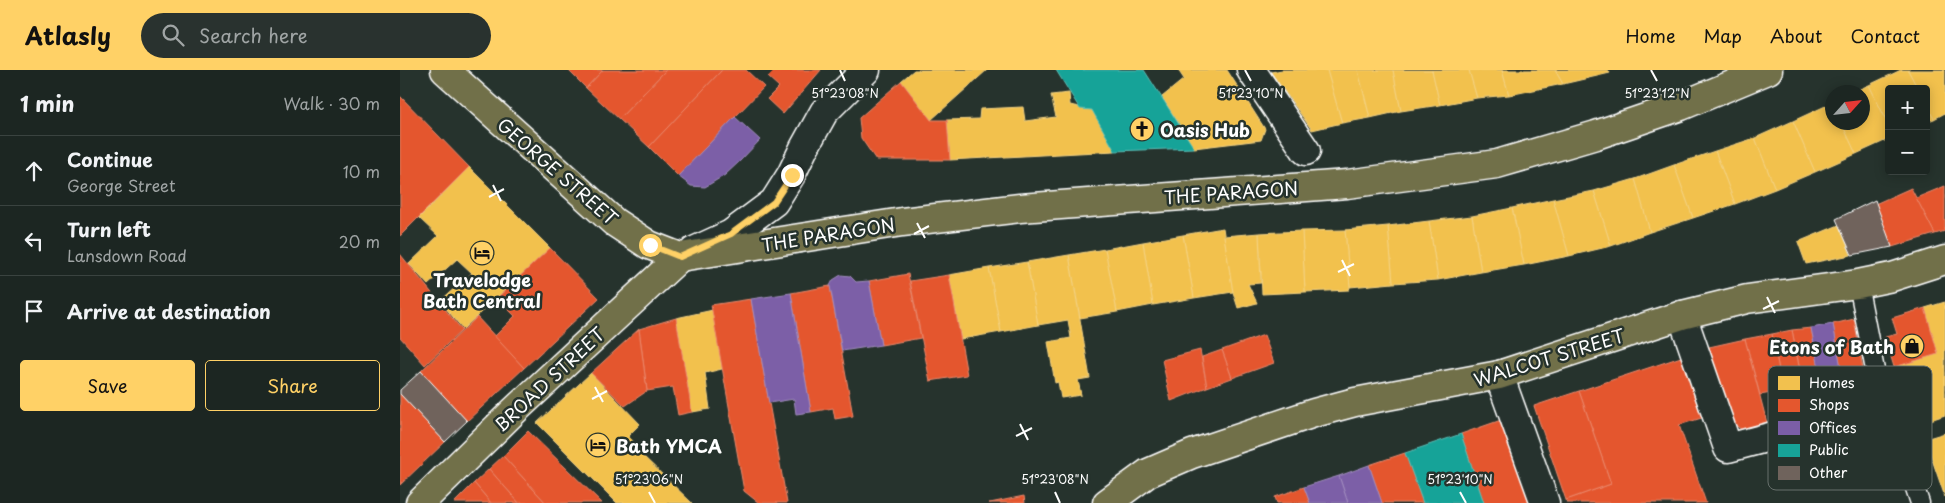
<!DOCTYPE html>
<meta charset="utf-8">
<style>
:root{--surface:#1c2622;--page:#29322f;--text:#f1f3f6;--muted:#a0a5a5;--line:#3a4340;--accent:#ffd166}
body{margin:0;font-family:"Playpen Sans",sans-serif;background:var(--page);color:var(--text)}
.controls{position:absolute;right:15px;top:15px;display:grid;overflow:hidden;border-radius:5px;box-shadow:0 2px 12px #0003}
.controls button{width:45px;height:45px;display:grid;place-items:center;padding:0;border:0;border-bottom:1px solid var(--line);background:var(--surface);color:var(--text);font:25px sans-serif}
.compass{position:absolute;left:1425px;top:15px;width:45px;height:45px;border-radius:50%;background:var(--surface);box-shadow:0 2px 12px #0003;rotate:63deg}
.stop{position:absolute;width:15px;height:15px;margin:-11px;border:4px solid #ffd166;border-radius:50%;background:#fff}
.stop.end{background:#ffd166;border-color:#fff;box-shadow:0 1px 5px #0008}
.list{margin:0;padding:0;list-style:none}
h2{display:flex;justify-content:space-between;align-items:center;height:65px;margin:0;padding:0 20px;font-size:21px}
h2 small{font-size:16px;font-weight:400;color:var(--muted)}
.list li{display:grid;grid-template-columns:32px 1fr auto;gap:15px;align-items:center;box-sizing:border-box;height:70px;padding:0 20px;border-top:1px solid var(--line)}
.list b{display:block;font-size:19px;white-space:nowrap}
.list p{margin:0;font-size:16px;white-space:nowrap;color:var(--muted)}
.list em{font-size:16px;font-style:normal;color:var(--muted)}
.actions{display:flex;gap:10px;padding:15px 20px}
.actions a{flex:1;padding:11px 0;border:1px solid var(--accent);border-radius:5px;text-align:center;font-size:18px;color:var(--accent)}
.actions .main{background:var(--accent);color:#111}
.icon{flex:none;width:28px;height:28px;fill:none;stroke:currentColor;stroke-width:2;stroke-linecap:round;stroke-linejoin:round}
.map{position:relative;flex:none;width:1545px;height:433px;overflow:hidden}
header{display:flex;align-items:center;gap:30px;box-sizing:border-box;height:70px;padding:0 25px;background:var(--accent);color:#111}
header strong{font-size:24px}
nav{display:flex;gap:28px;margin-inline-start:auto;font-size:18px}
.search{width:350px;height:45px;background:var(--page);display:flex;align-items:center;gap:12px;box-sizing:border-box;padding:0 18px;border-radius:28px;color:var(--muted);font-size:19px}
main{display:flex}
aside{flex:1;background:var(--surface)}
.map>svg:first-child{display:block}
.homes{fill:#f2c14e;stroke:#f6d483}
.shops{fill:#e4572e;stroke:#ec896d}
.offices{fill:#7b5ea7;stroke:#a38ec1}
.public{fill:#17a398;stroke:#5dbfb7}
.building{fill:#6f635c;stroke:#fff}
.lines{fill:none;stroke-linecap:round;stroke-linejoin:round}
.lane-casing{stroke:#fff;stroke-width:21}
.street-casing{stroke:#fff;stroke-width:31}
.secondary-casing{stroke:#fff;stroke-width:31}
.primary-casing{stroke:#fff;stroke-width:31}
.lane{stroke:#26332d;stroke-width:18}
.street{stroke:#26332d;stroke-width:28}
.secondary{stroke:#26332d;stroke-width:28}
.primary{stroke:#716f4a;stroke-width:28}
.route{stroke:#ffd166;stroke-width:6}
.ticks{fill:none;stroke:#fff;stroke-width:2}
.labels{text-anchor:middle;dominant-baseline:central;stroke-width:5;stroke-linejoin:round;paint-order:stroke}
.poi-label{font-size:18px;font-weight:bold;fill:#fff;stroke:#26332d;text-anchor:start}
.street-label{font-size:18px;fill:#fff;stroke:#26332d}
.key{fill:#26332d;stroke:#67706c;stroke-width:1}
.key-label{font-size:14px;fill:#fff}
.ticks-label{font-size:12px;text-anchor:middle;fill:#fff;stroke:#26332d;stroke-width:5;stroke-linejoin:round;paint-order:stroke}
</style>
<header>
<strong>Atlasly</strong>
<div class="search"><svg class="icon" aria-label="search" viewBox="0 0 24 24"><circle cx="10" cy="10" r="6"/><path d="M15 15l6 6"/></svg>Search here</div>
<nav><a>Home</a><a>Map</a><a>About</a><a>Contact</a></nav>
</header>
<main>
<aside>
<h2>1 min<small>Walk · 30 m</small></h2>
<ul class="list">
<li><svg class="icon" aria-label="ahead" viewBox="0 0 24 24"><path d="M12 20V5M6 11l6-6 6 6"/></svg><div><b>Continue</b><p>George Street</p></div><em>10 m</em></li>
<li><svg class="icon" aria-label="left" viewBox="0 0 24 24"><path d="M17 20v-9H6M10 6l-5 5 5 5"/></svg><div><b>Turn left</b><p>Lansdown Road</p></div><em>20 m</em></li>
<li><svg class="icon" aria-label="arrive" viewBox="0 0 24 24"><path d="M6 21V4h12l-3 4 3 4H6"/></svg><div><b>Arrive at destination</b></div></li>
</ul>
<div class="actions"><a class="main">Save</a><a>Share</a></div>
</aside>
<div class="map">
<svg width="1545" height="433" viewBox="0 0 1545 433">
<rect width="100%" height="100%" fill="#26332d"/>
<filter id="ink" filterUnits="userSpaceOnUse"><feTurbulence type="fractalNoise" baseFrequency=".02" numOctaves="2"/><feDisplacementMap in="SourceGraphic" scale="10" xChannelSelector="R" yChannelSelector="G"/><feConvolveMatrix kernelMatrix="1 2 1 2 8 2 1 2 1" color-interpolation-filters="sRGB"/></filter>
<g filter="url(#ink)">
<g class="homes">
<polygon points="514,0 587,0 531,50 501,11"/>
<polygon points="778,0 827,0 865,59 861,70 794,78 762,27 784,9"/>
<polygon points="882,0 927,0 942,53 912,60 871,2"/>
<polygon points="927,0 958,0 970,48 942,53"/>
<polygon points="958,0 993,0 1001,41 970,48"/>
<polygon points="993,0 1032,0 1040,35 1001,41"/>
<polygon points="1032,0 1069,0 1077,28 1040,35"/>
<polygon points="1069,0 1102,0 1109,25 1077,28"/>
<polygon points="1102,0 1155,0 1163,14 1109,25"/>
<polygon points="1155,0 1208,0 1210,3 1163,14"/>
<polygon points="1501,0 1508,0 1518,19 1489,19 1489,56 1469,15"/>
<polygon points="1508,0 1545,0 1545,43 1534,49 1526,34 1526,19 1518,19"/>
<polygon points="1469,15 1489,56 1489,69 1456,84 1441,52 1462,52 1462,22 1453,22"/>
<polygon points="669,23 670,35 692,40 715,81 550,90 547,50 579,49 580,39 623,37 625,51 656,47 651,25"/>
<polygon points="1432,33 1432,52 1441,52 1456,84 1415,102 1393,51"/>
<polygon points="1526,34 1534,49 1526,52"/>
<polygon points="1393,51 1415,102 1375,119 1355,68"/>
<polygon points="1355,68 1375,119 1335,134 1315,81"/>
<polygon points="1315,81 1335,134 1293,148 1274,95"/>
<polygon points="1274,95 1293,148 1250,162 1235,109"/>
<polygon points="69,97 150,178 63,259 40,231 72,203 57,189 28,215 9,194 38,166 19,148"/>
<polygon points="1235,109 1250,162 1211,176 1194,121"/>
<polygon points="1194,121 1211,176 1169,186 1153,129"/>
<polygon points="1153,129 1169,186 1124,195 1112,138"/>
<polygon points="1112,138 1124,195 1081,202 1072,146"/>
<polygon points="1072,146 1081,202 1038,210 1029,151"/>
<polygon points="1029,151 1038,210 993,213 988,156"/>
<polygon points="1439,155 1451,185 1406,194 1398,172"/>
<polygon points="988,156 993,213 950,217 945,160"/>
<polygon points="823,158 833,222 794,228 783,165"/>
<polygon points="945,160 950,217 949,220 905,222 902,161"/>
<polygon points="902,161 905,222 862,224 859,163"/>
<polygon points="859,163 861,213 848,214 857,233 838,238 833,222 824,166"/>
<polygon points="783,165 794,228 753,235 743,172"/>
<polygon points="743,172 753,235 717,242 705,179"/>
<polygon points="705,179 717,242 680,248 669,185"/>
<polygon points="669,185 690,308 678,310 681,325 661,328 658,312 655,313 648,272 671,268 668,250 638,255 627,192"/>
<polygon points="627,192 638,255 601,262 589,198"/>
<polygon points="589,198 601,262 561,269 549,205"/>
<polygon points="1545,232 1545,345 1513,356 1494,297 1538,284 1525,238"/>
<polygon points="313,240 322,299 305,303 310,339 292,342 276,248"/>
<polygon points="191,303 240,354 228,366 245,383 242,385 292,433 217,433 137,353"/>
<polygon points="1545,363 1545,427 1525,369"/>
</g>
<g class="shops">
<polygon points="168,0 203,0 186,18"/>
<polygon points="203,0 266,0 219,49 186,18"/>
<polygon points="266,0 322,0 249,77 219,49"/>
<polygon points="322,0 346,0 364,17 278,106 249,77"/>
<polygon points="375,0 421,0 383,44 367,29 379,17 368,7"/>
<polygon points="501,11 531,50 547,50 550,90 476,90 461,68 459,48"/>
<polygon points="0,26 69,97 0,166"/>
<polygon points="1545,116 1545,161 1535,164 1516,128"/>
<polygon points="1511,118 1535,164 1492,177 1475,134"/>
<polygon points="150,178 199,228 124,298 94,267 115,246 97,228"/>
<polygon points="0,184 62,260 25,295 0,267"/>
<polygon points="508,204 521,268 481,275 469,211"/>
<polygon points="549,205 567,305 530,311 510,211"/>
<polygon points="430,216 453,346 435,349 433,338 411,342 391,223"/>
<polygon points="351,229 369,333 387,433 359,433 344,421 311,235"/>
<polygon points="1525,238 1538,284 1494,297 1485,267 1497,264 1492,248"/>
<polygon points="77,247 124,298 67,351 21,301"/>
<polygon points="276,248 292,342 278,345 273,317 247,321 239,259"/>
<polygon points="1454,249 1464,305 1443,309 1433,254"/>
<polygon points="1411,258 1427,337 1408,341 1392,260"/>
<polygon points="239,259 247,321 225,336 191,303"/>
<polygon points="1392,260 1403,317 1383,321 1372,264"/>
<polygon points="1372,264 1383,321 1360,325 1345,269"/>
<polygon points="864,265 874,293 832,308 822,280"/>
<polygon points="1345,269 1367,353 1343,361 1322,344 1324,335 1309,277"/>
<polygon points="800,280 807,317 771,331 762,290"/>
<polygon points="822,280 832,308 807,317 802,287"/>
<polygon points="1287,285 1308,346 1279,355 1306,433 1167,433 1166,430 1211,414 1179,321"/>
<polygon points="1179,321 1211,414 1166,430 1134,336"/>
<polygon points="0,324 45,372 0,415"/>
<polygon points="1107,348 1136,433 1084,433 1061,364"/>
<polygon points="128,361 202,433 146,433 103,386"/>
<polygon points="1005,383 1023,433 982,433 969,395"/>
<polygon points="103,386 146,433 119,433 89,399"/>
<polygon points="89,399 119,433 91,433 74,413"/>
<polygon points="74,413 91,433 54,433"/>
<polygon points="904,417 910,433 877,433 875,427"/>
<polygon points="624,426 625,433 589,433 590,433"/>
</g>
<g class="offices">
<polygon points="335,47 360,70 340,91 325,105 305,117 291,116 278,106"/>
<polygon points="441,205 450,206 456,212 469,211 481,275 442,281 430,216 433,210"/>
<polygon points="391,223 411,342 396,344 394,329 369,333 351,229"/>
<polygon points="1433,254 1443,309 1422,313 1411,258"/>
<polygon points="969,395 982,433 948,433 939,406"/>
<polygon points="939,406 948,433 910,433 904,417"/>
</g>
<g class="public">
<polygon points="656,0 744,0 794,78 715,81 692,40 680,39"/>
<polygon points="1061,364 1084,433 1023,433 1005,383"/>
</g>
<g class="building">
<polygon points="1475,130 1492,177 1452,185 1436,149"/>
<polygon points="21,301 67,351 45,372 0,324 0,320"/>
</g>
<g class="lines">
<g class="lane-casing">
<polyline id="lane" points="1458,214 1475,300 1520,433"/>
</g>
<g class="street-casing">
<g id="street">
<polyline points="851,0 906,81"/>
<polyline points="1282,245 1328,378 1411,356"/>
<polyline points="1099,305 1145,433"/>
</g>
</g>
<g class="secondary-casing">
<polyline id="secondary" points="294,181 331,164 374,132 391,105 404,78 424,42 466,0"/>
</g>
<g class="primary-casing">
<g id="primary">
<polyline points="45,0 214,152 249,175 280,187"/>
<polyline points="280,187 502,152 620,138 947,114 1097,94 1196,65 1281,36 1368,0"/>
<polyline points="20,433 114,341 280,187"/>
<polyline points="707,433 748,403 792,384 914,343 955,332 1099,305 1282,245 1347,229 1458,214 1492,207 1545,190"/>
</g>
</g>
<use href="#lane" class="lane"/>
<use href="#street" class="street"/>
<use href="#secondary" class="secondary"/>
<use href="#primary" class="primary"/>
</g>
</g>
<g class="lines" filter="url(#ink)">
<polyline class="route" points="250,175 280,187 331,164 374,132 392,105"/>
</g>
<path class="ticks" d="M440,0L445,11M845,0L851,11M1251,0L1257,11M93,115L101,131M89,127L104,119M517,153L525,168M514,164L529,156M942,190L950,206M938,202L954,194M1367,227L1375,243M1363,239L1379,231M195,317L203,332M192,329L207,321M620,354L628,370M616,366L632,358M249,422L255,433M655,422L660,433M1060,422L1066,433"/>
<defs>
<g id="church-disc" transform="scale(1.25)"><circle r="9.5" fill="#ffd166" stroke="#26332d"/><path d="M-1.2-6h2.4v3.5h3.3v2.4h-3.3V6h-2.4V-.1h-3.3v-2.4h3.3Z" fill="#111"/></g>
<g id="hotel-disc" transform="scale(1.25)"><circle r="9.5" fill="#ffd166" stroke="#26332d"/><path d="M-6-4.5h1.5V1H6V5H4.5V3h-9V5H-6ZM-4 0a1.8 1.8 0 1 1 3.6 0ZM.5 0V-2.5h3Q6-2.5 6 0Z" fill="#111"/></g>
<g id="shop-disc" transform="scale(1.25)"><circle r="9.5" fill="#ffd166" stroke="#26332d"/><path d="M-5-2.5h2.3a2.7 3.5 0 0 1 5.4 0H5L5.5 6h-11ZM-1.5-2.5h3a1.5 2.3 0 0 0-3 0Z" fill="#111"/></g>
</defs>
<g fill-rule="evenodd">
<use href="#church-disc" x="742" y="59"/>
<use href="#hotel-disc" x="82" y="183"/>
<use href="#shop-disc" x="1512" y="276"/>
<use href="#hotel-disc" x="198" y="375"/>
</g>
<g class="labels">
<g class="poi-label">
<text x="760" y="59">Oasis Hub</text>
<text x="82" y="209" text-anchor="middle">Travelodge<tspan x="82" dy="21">Bath Central</tspan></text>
<text x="1494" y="276" text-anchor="end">Etons of Bath</text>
<text x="216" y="375">Bath YMCA</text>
</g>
<g class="street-label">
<text transform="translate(158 101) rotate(41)">GEORGE STREET</text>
<text transform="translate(831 122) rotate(-4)">THE PARAGON</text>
<text transform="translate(428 164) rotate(-9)">THE PARAGON</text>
<text transform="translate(1149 287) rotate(-17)">WALCOT STREET</text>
<text transform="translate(149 309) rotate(-43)">BROAD STREET</text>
</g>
</g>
<rect x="1368" y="296" width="164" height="124" rx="8" class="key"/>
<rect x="1378" y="306" width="22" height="14" fill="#f2c14e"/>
<rect x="1378" y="329" width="22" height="13" fill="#e4572e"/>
<rect x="1378" y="351" width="22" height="14" fill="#7b5ea7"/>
<rect x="1378" y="374" width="22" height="13" fill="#17a398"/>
<rect x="1378" y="396" width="22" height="14" fill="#6f635c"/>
<g class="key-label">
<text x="1409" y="318">Homes</text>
<text x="1409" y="340">Shops</text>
<text x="1409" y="363">Offices</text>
<text x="1409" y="385">Public</text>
<text x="1409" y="408">Other</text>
</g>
<g class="ticks-label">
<text x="445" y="28">51°23'08"N</text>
<text x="851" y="28">51°23'10"N</text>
<text x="1257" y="28">51°23'12"N</text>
<text x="249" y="414">51°23'06"N</text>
<text x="655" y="414">51°23'08"N</text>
<text x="1060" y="414">51°23'10"N</text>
</g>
</svg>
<div class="controls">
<button>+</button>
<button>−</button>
</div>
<svg class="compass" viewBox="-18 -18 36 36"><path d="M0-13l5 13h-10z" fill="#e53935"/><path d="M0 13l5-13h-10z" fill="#a0a5a5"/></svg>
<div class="stop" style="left:250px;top:175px"></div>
<div class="stop end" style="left:392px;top:105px"></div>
</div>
</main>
